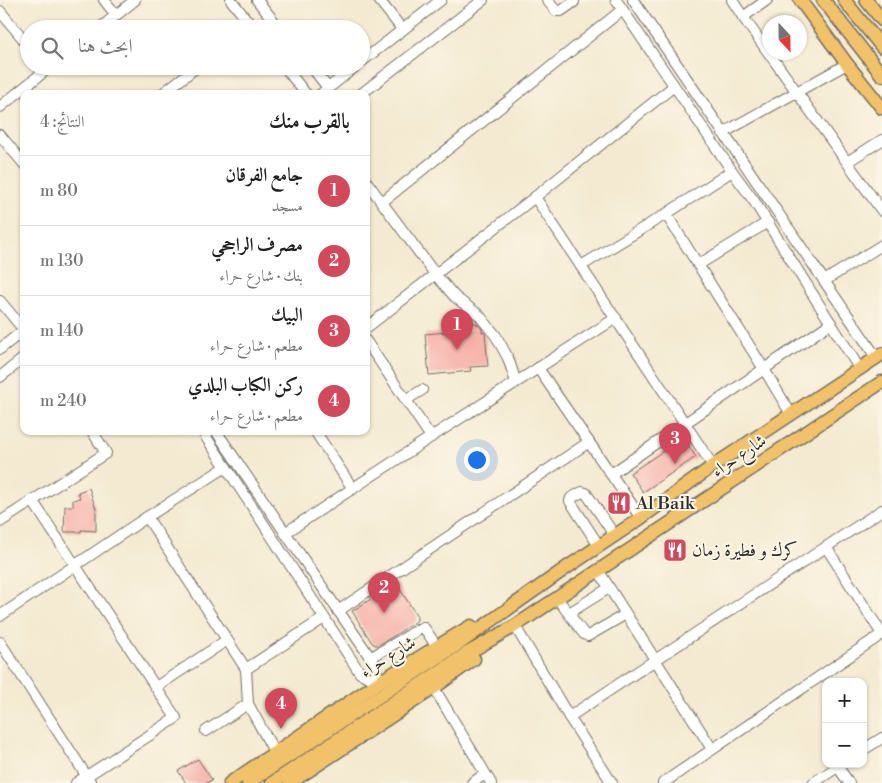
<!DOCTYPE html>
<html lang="ar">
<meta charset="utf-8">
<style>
:root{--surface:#fff;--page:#f2f2f2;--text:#202124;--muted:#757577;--line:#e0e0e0;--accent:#d1495b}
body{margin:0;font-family:"Libre Bodoni",Amiri,serif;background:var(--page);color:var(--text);direction:rtl}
.controls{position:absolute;right:15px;bottom:15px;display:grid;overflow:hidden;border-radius:10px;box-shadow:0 1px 4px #0004}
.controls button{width:45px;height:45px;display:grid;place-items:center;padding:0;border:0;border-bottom:1px solid var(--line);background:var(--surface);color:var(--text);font:25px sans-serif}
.compass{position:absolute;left:762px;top:15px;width:45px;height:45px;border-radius:50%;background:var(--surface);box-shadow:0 1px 4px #0004;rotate:158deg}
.you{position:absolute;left:476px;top:459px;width:18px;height:18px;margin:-12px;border:4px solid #fff;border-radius:50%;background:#1a73e8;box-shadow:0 0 0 8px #1a73e833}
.badge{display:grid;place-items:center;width:32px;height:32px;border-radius:50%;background:var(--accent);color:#fff;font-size:16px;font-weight:700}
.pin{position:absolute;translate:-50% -41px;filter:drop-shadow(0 1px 2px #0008)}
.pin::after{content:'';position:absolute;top:26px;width:18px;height:15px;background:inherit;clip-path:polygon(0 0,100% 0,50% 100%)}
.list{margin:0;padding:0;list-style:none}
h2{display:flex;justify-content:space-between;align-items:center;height:65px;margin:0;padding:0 20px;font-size:21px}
h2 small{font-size:16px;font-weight:400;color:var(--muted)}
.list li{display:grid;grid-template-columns:32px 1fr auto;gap:15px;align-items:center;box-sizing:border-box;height:70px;padding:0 20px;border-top:1px solid var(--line)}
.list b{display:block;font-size:19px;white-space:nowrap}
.list p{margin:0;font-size:16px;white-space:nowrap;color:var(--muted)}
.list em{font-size:16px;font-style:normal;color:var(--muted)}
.icon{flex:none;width:28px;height:28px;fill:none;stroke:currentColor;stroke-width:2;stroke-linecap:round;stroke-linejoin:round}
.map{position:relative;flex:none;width:882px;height:783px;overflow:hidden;direction:ltr}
.search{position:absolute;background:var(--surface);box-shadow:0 1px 4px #0004;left:20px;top:20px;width:350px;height:55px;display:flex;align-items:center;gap:12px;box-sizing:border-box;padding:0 18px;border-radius:28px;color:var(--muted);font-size:19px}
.panel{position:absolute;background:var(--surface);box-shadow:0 1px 4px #0004;left:20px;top:90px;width:350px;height:345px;border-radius:10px;direction:rtl}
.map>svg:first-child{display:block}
.building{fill:#f6afa7}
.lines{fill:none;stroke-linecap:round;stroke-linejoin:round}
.minor-casing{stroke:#716e65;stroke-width:12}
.major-casing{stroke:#716e65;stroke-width:15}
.minor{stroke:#fff;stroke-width:10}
.major{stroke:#f2c26a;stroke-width:12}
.labels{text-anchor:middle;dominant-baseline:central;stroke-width:4;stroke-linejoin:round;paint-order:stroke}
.street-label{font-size:18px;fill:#2b2b2b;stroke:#fcf5e5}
.poi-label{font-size:18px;fill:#2b2b2b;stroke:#fcf5e5;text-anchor:start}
</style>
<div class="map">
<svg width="882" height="783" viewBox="0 0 882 783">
<rect width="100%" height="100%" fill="#fcf5e5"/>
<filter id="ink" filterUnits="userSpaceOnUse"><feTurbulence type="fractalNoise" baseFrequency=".02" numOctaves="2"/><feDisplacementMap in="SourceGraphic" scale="10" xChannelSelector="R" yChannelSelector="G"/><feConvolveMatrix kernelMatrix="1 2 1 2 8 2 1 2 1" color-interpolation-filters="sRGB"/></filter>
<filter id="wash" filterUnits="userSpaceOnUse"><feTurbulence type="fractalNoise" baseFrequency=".0096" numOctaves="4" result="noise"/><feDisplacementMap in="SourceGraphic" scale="20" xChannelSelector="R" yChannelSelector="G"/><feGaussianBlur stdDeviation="1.12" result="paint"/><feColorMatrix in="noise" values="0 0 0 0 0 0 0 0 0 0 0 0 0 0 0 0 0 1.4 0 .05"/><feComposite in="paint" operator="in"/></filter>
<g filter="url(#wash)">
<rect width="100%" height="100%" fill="#f4ead1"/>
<g id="blocks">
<g class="building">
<polygon points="469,323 476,323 482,329 482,332 485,333 488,366 470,367 471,371 429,375 425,334 470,330"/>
<polygon points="683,438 696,457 643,492 630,473"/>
<polygon points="89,488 96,509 96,531 81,530 81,532 64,532 65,506 73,506 73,500 80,498 78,492"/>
<polygon points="396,583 417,616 417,620 414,623 387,640 378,645 375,645 372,643 352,611"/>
<polygon points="198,759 212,780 206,783 186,783 178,771"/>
</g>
</g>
</g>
<g filter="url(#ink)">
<use href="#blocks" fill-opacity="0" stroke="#716e65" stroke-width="1"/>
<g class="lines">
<g class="minor-casing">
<g id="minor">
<polyline points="104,0 116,15"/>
<polyline points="231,0 254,29"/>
<polyline points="257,0 280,29"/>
<polyline points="379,0 402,29"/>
<polyline points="547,0 556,11 561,11 574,2 574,0"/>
<polyline points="616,0 732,171 754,201 859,368"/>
<polyline points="633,0 876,357"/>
<polyline points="732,0 743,17 882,211"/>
<polyline points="0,11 29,46"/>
<polyline points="743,17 767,0"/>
<polyline points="99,29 135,0"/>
<polyline points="361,62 441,0"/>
<polyline points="284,66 306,94"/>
<polyline points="311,66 328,88"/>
<polyline points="162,94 198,66"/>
<polyline points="321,94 356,66"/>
<polyline points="361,94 483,0"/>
<polyline points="0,107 51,66"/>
<polyline points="723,133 847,64"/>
<polyline points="0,135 24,164"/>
<polyline points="847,162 882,140"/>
<polyline points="366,181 435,274 455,297 479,315 496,336 508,358 516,382"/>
<polyline points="535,197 713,466"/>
<polyline points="382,202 622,10"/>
<polyline points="666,214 764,369 791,414"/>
<polyline points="698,265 768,222"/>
<polyline points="581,266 666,214 732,171"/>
<polyline points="824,281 882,245"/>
<polyline points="0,301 24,330"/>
<polyline points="366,328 535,197 674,86"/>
<polyline points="366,341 431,437"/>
<polyline points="0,349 24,330"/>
<polyline points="538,368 641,518"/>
<polyline points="0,377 24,358"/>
<polyline points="406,400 422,390"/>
<polyline points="202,431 259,517 360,673 379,682"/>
<polyline points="216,431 374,663 379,682"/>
<polyline points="315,431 353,489"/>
<polyline points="611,474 831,323"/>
<polyline points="32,500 176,718 76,783"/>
<polyline points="147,517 246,669"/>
<polyline points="0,522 106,453 92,431"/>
<polyline points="285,533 431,437 616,318"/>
<polyline points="599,546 570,501 571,498 582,492 586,493 615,536"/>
<polyline points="826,547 882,634"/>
<polyline points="598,570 712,749"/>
<polyline points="557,598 584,634 588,636 626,614"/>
<polyline points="338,611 589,442"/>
<polyline points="569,613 609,588"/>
<polyline points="0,616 147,517 226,467"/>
<polyline points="515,626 569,717 612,783"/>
<polyline points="0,642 91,783"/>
<polyline points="370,658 421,628 423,627 425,629 437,647"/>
<polyline points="156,687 227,640"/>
<polyline points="434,688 491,783"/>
<polyline points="248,704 275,753"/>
<polyline points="569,717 882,510"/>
<polyline points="206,731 248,704 246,669 324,618"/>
<polyline points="863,750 882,738"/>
<polyline points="838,767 849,783"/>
<polyline points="472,783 485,774"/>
<polyline points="663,783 882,634"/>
<polyline points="813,783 842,764"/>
</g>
</g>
<g class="major-casing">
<g id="major">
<polyline points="800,0 847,64 882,108"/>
<polyline points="823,0 882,75"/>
<polyline points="844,0 882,47"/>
<polyline points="866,0 882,20"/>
<polyline points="230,783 379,682 471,626"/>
<polyline points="248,783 457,645 569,566 641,518 713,466 882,354"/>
<polyline points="272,783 466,654 515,626 882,382"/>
<polyline points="290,783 434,688 474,659"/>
</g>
</g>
<use href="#minor" class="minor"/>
<use href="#major" class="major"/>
</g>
</g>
<defs>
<g id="restaurant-square" transform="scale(1.25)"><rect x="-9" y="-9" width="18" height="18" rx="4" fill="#d1495b" stroke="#fcf5e5"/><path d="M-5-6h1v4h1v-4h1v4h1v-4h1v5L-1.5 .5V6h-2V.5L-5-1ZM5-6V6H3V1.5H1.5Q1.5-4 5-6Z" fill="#fff"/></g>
</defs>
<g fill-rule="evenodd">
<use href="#restaurant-square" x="619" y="503"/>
<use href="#restaurant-square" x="675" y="550"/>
</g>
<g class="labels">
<g class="street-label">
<text transform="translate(739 456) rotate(-34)">شارع حراء</text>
<text transform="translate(388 657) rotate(-32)">شارع حراء</text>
</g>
<g class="poi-label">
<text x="636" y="503">Al Baik</text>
<text x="692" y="550">كرك و فطيرة زمان</text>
</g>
</g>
</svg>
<div class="controls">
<button>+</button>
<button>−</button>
</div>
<svg class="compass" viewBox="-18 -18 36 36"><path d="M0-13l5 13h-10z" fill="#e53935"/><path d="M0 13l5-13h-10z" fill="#757577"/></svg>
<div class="you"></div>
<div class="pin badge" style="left:457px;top:350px">1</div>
<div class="pin badge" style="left:384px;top:613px">2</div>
<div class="pin badge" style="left:675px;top:464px">3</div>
<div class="pin badge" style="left:281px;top:729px">4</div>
<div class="search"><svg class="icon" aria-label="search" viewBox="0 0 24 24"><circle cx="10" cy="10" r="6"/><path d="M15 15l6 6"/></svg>ابحث هنا</div>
<section class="panel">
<h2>بالقرب منك<small>النتائج: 4</small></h2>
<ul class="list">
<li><span class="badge">1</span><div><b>جامع الفرقان</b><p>مسجد</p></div><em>80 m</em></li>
<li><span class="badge">2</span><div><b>مصرف الراجحي</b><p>بنك · شارع حراء</p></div><em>130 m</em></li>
<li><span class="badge">3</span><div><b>البيك</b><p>مطعم · شارع حراء</p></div><em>140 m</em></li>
<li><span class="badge">4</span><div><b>ركن الكباب البلدي</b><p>مطعم · شارع حراء</p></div><em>240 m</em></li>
</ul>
</section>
</div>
